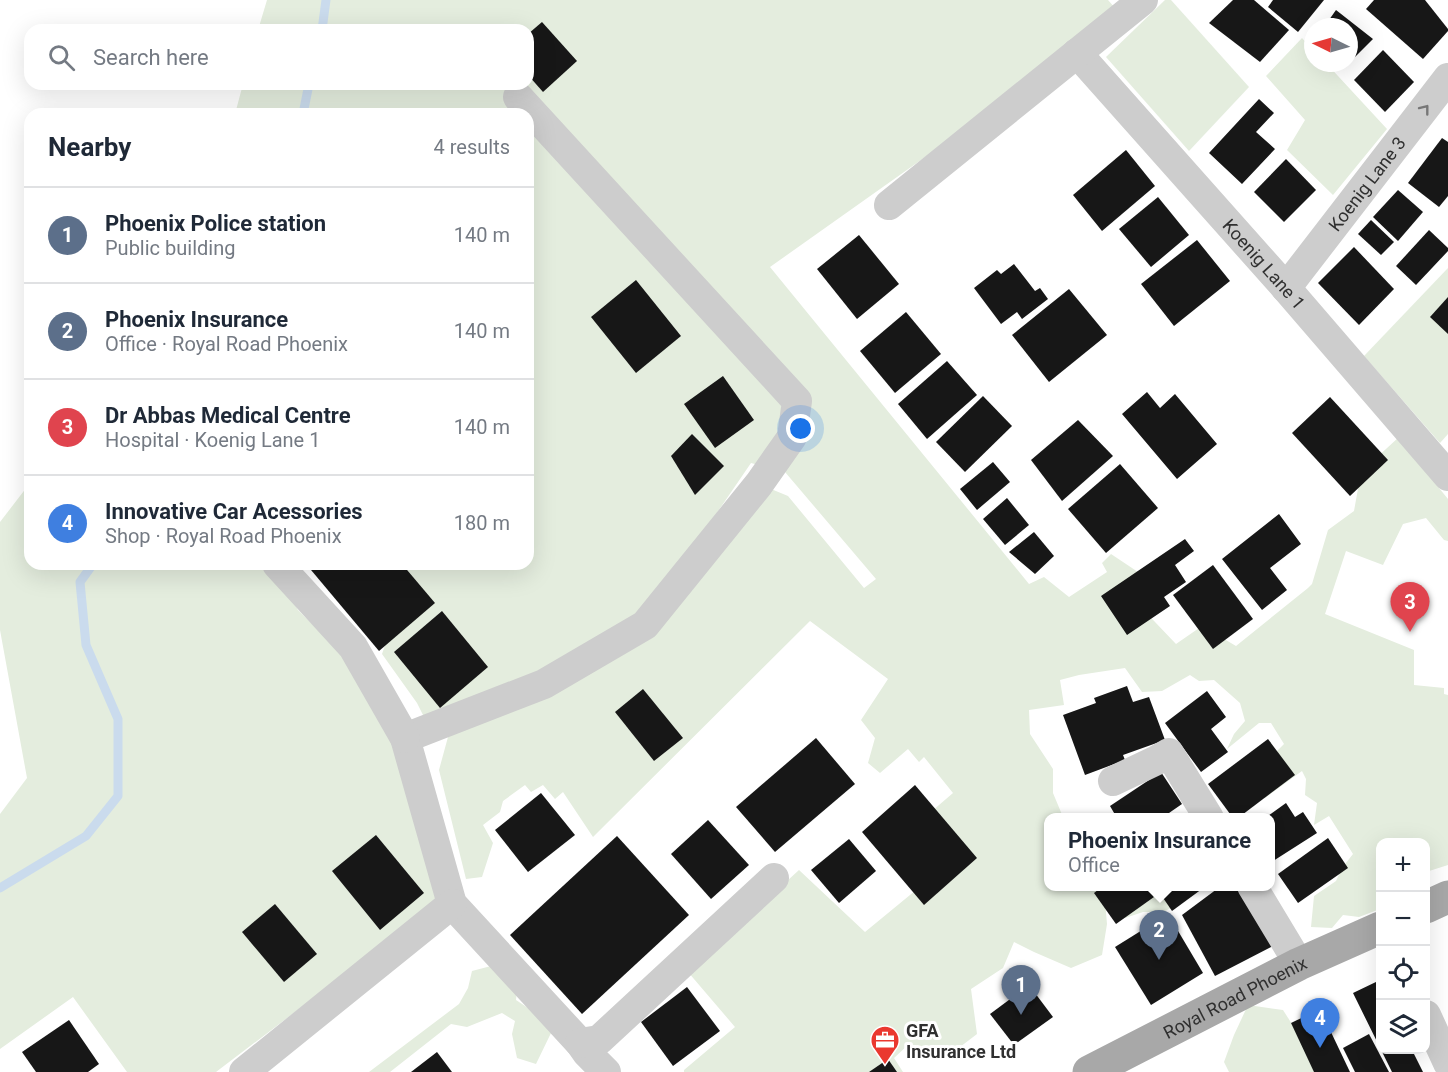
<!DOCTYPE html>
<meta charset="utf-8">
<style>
:root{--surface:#fff;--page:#f6f6f7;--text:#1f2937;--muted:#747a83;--line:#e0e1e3;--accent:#1a73e8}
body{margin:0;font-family:Roboto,sans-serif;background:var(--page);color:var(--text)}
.controls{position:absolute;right:18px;bottom:18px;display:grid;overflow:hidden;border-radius:12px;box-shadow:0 6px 24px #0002}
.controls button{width:54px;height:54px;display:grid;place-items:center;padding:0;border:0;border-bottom:2px solid var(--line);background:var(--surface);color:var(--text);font:30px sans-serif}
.compass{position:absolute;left:1304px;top:18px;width:54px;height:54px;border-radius:50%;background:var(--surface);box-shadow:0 6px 24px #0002;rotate:275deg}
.you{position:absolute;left:801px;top:429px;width:21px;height:21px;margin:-15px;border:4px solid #fff;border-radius:50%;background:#1a73e8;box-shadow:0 0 0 9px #1a73e833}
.badge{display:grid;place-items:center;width:39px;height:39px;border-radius:50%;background:var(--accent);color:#fff;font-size:20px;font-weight:700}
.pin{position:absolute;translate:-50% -50px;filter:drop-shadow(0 2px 3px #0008)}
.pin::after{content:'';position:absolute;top:32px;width:21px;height:18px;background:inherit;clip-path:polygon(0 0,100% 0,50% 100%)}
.popup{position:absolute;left:1044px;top:813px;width:231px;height:78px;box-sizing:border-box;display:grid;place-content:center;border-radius:12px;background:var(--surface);filter:drop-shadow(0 2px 4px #0005);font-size:20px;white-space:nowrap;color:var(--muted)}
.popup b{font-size:22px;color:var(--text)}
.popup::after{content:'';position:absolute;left:50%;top:100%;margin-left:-12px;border:12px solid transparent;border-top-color:var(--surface)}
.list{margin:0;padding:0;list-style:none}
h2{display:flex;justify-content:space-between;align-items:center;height:78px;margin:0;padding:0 24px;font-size:26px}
h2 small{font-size:20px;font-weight:400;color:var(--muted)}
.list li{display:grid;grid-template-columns:39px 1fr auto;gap:18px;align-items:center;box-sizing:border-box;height:96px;padding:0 24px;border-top:2px solid var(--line)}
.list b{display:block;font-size:22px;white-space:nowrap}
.list p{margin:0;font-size:20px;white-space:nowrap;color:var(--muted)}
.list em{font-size:20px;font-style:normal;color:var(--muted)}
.icon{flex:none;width:33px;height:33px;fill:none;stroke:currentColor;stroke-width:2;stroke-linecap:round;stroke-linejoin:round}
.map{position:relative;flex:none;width:1448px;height:1072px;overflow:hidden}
.search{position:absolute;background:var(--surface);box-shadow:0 6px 24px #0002;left:24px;top:24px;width:510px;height:66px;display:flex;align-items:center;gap:15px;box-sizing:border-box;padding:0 21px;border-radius:18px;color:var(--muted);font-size:22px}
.panel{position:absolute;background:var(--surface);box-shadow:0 6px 24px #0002;left:24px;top:108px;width:510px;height:462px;border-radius:18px}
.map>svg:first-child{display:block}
.green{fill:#e4edde}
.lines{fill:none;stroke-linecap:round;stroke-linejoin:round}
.stream{stroke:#cadbed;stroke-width:9}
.building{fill:#171717}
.minor{stroke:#cdcdcd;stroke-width:30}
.major{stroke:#a8a8a8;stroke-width:33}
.oneway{stroke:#777}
.labels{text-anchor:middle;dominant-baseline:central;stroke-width:6;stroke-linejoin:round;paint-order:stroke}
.street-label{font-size:18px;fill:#303030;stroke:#fff}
.poi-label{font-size:18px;font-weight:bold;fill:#303030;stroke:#fff;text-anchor:start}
</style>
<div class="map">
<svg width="1448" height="1072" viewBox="0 0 1448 1072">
<rect width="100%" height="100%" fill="#fff"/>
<g class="green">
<polygon points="267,0 1108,0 1123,17 770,267 1029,584 1044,577 1069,597 1107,572 1102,563 1111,554 1144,576 1135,601 1176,644 1202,626 1236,646 1308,588 1312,584 1328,530 1354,511 1361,472 1399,437 1432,448 1439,488 1448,499 1448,541 1444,540 1426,518 1403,524 1383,565 1346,551 1325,614 1414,650 1414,685 1444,688 1444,694 1448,695 1448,865 1426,872 1426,842 1380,842 1380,909 1359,917 1343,915 1332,928 1311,927 1314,896 1336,881 1342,868 1353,854 1329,816 1314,825 1317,803 1305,795 1306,779 1302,771 1265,798 1275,753 1284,744 1271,723 1259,723 1227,749 1234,734 1245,721 1240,703 1214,680 1199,681 1190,675 1162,691 1142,692 1125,668 1079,675 1060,680 1064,705 1029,710 1030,734 1053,769 1053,793 1063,817 1048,818 1048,886 1151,887 1161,895 1178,891 1183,902 1163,912 1143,912 1125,918 1105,901 1107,924 1102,955 1071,968 1034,952 1014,942 1003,968 971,989 977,1034 943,1060 923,1048 908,1045 894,1058 903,1072 684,1072 684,1070 735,1027 688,972 799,870 865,932 927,881 940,891 960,870 918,823 953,793 924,757 919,762 908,749 880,773 868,763 875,738 861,720 888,679 810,621 593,837 563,792 555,799 543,785 531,792 525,785 503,801 500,812 483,825 493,843 482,877 466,879 439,770 448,737 650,628 759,484 788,496 864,588 876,579 785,472 751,463 645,618 432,733 417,703 382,654 399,604 389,564 528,564 528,114 235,114 243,84 528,84 528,30 258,30"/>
<polygon points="1165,0 1171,0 1249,87 1189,151 1106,57"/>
<polygon points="1302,38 1313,50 1313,63 1326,63 1387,129 1333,195 1287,150 1305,120 1266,76"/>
<polygon points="1448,268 1448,434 1440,443 1364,356"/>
<polygon points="30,483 30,564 271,564 298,610 401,713 453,892 216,1072 127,1072 73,997 0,1049 0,814 27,778 0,630 0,522"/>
<polygon points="491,966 518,981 516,1000 540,1016 551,1033 536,1064 517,1058 512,1034 515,1021 502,1013 467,1027 451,1024 390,1072 369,1072 459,1004 468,988 472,971"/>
<polygon points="1248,1005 1283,1010 1313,1057 1320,1072 1229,1072 1224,1062 1234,1035"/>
</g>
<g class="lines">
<g class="stream">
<polyline points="322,30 326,0"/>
<polyline points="303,114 309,84"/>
<polyline points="0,888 86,836 118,796 118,719 86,645 80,582 93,564"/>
</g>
</g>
<g class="building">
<polygon points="1233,0 1254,0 1289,30 1260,62 1209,23"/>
<polygon points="1273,0 1324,0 1298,32 1268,7"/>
<polygon points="1374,0 1425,0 1448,29 1448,31 1423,59 1366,9"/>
<polygon points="1336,10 1373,39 1349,63 1349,27 1324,27"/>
<polygon points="542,22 577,61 543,92 528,75 528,34"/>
<polygon points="1383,50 1414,82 1385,112 1354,80"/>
<polygon points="1259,99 1274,113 1256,132 1275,149 1242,184 1209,153"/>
<polygon points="1442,138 1448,142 1448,196 1439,207 1408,183"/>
<polygon points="1126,150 1155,186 1102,231 1073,195"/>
<polygon points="1286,159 1316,190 1284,222 1254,192"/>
<polygon points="1398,190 1423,212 1398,241 1373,217"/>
<polygon points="1158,197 1189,235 1151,267 1119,229"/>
<polygon points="1371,220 1394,242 1381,255 1358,234"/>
<polygon points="1429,230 1448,248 1448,251 1416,285 1396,266"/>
<polygon points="859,235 899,284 857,319 817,269"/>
<polygon points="1197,240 1230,281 1174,326 1141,284"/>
<polygon points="1354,247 1394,289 1359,325 1318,283"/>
<polygon points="1014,264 1035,291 1040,288 1048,299 1022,319 1017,312 1001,324 974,288 997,270 1001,274"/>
<polygon points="636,280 681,336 636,373 591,317"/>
<polygon points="1069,289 1107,335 1049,382 1012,335"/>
<polygon points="1448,297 1448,334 1430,317"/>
<polygon points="906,312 941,354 895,393 860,351"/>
<polygon points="947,361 977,395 927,439 898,404"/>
<polygon points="723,376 754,420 715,448 684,404"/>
<polygon points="1147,392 1160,408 1175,394 1217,444 1177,479 1122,414"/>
<polygon points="983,396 1012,426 965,472 936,442"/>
<polygon points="1330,397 1388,460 1350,496 1292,433"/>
<polygon points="1078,420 1113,456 1062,501 1031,460"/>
<polygon points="692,434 724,466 695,495 671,456"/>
<polygon points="993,462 1010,482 977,510 960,489"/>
<polygon points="1120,464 1158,508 1106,553 1068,509"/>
<polygon points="1007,498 1029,525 1005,545 983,519"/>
<polygon points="1279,514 1301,544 1270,568 1287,590 1262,610 1222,559"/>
<polygon points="1034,532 1054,556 1035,574 1009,552"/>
<polygon points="1185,539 1194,551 1175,565 1186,582 1164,597 1170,606 1127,635 1101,596"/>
<polygon points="306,564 402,564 435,603 379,651"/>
<polygon points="1213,565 1253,619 1213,649 1173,595"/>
<polygon points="442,611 488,667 440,708 394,652"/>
<polygon points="1127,686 1133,702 1149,697 1165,740 1123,755 1125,760 1085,775 1063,715 1096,703 1094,698"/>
<polygon points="643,689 683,738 654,761 615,712"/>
<polygon points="1207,691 1226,717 1211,729 1228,752 1201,772 1165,723"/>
<polygon points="816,738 855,784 775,852 736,807"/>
<polygon points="1268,739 1295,775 1238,818 1233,818 1208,784"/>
<polygon points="1161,772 1182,804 1169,813 1172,818 1117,818 1110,806"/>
<polygon points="915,785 977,858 924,905 862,832"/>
<polygon points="541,793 575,835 528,872 495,830"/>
<polygon points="1286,803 1295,817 1303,812 1317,833 1270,863 1270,818 1265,818"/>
<polygon points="708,820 749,865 711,899 671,854"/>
<polygon points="376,835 424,893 380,930 332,871"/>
<polygon points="617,836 689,915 582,1014 510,935"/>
<polygon points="1328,838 1348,868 1298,903 1278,874"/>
<polygon points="849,839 876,871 839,903 811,870"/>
<polygon points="1103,886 1147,886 1154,897 1116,924 1094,893"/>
<polygon points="1155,886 1206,886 1172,911"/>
<polygon points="1221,886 1241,886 1277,944 1215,976 1182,915"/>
<polygon points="275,904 317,954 284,982 242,932"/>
<polygon points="1168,914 1203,973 1151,1005 1115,947"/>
<polygon points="1378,981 1380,985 1380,1050 1412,1050 1423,1072 1392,1072 1353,993"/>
<polygon points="1029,985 1053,1017 1014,1045 990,1014"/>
<polygon points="687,987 720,1031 673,1066 641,1022"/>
<polygon points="1320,1009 1350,1072 1314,1072 1291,1023"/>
<polygon points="69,1020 99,1064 88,1072 36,1072 22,1052"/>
<polygon points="1369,1034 1389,1072 1355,1072 1343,1048"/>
<polygon points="437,1052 452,1072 411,1072"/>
<polygon points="888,1059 897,1072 869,1072"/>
</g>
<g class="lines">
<g class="minor">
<path id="s1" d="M1077,53L1286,288L1448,476"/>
<polyline points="518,97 797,401 792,437 759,484 645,625 544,684 405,738 452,904 580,1043 587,1053 606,1072"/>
<polyline points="889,205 1143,0"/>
<path id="s2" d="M1286,288L1448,78"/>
<polyline points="277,564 353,647 405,738"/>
<polyline points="1113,781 1157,760 1169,753 1209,818"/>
<polyline points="1252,886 1299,964"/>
<polyline points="1426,1015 1448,1063"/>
<polyline points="580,1043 599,1040 774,878"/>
<polyline points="244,1072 452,904"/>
</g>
<g class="major">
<polyline points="1426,907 1448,897"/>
<path id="s3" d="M1089,1072L1299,964L1380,928"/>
</g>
</g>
<defs><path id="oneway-chevron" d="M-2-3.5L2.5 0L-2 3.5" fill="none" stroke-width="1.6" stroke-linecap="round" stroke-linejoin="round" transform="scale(1.5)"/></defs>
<use class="oneway" href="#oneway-chevron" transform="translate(1425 109) rotate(-52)"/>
<defs>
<g id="office-pin" transform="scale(1.5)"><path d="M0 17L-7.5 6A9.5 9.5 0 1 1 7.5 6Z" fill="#ea382f" stroke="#fff"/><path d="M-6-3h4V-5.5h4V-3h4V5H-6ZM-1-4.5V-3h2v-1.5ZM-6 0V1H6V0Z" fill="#fff"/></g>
</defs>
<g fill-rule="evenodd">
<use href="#office-pin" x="885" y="1040"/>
</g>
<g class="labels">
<g class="street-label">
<text stroke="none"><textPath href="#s2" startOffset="132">Koenig Lane 3</textPath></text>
<text stroke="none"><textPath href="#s1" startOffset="282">Koenig Lane 1</textPath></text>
<text stroke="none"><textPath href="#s3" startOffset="164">Royal Road Phoenix</textPath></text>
</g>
<g class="poi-label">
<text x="906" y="1030">GFA<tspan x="906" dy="21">Insurance Ltd</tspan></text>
</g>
</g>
</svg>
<div class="controls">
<button>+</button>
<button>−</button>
<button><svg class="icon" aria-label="locate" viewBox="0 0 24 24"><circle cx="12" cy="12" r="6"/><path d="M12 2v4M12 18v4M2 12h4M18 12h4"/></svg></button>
<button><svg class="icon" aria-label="layers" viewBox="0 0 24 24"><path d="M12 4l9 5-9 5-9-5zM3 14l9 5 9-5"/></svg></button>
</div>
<svg class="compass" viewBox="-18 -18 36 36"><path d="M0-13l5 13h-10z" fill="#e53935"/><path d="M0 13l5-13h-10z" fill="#747a83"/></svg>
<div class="you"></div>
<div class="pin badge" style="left:1021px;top:1015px;background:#5c6f8a">1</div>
<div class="pin badge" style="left:1159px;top:960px;background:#5c6f8a">2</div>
<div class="popup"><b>Phoenix Insurance</b>Office</div>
<div class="pin badge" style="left:1410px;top:632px;background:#e0444e">3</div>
<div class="pin badge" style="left:1320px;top:1048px;background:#3f7fe0">4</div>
<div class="search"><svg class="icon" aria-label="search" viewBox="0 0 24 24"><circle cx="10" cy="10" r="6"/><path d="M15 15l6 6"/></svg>Search here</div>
<section class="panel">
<h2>Nearby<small>4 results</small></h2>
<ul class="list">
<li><span class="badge" style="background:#5c6f8a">1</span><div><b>Phoenix Police station</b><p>Public building</p></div><em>140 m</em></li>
<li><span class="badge" style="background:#5c6f8a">2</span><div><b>Phoenix Insurance</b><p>Office · Royal Road Phoenix</p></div><em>140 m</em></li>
<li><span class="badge" style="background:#e0444e">3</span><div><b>Dr Abbas Medical Centre</b><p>Hospital · Koenig Lane 1</p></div><em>140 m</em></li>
<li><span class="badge" style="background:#3f7fe0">4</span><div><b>Innovative Car Acessories</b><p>Shop · Royal Road Phoenix</p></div><em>180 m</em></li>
</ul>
</section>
</div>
